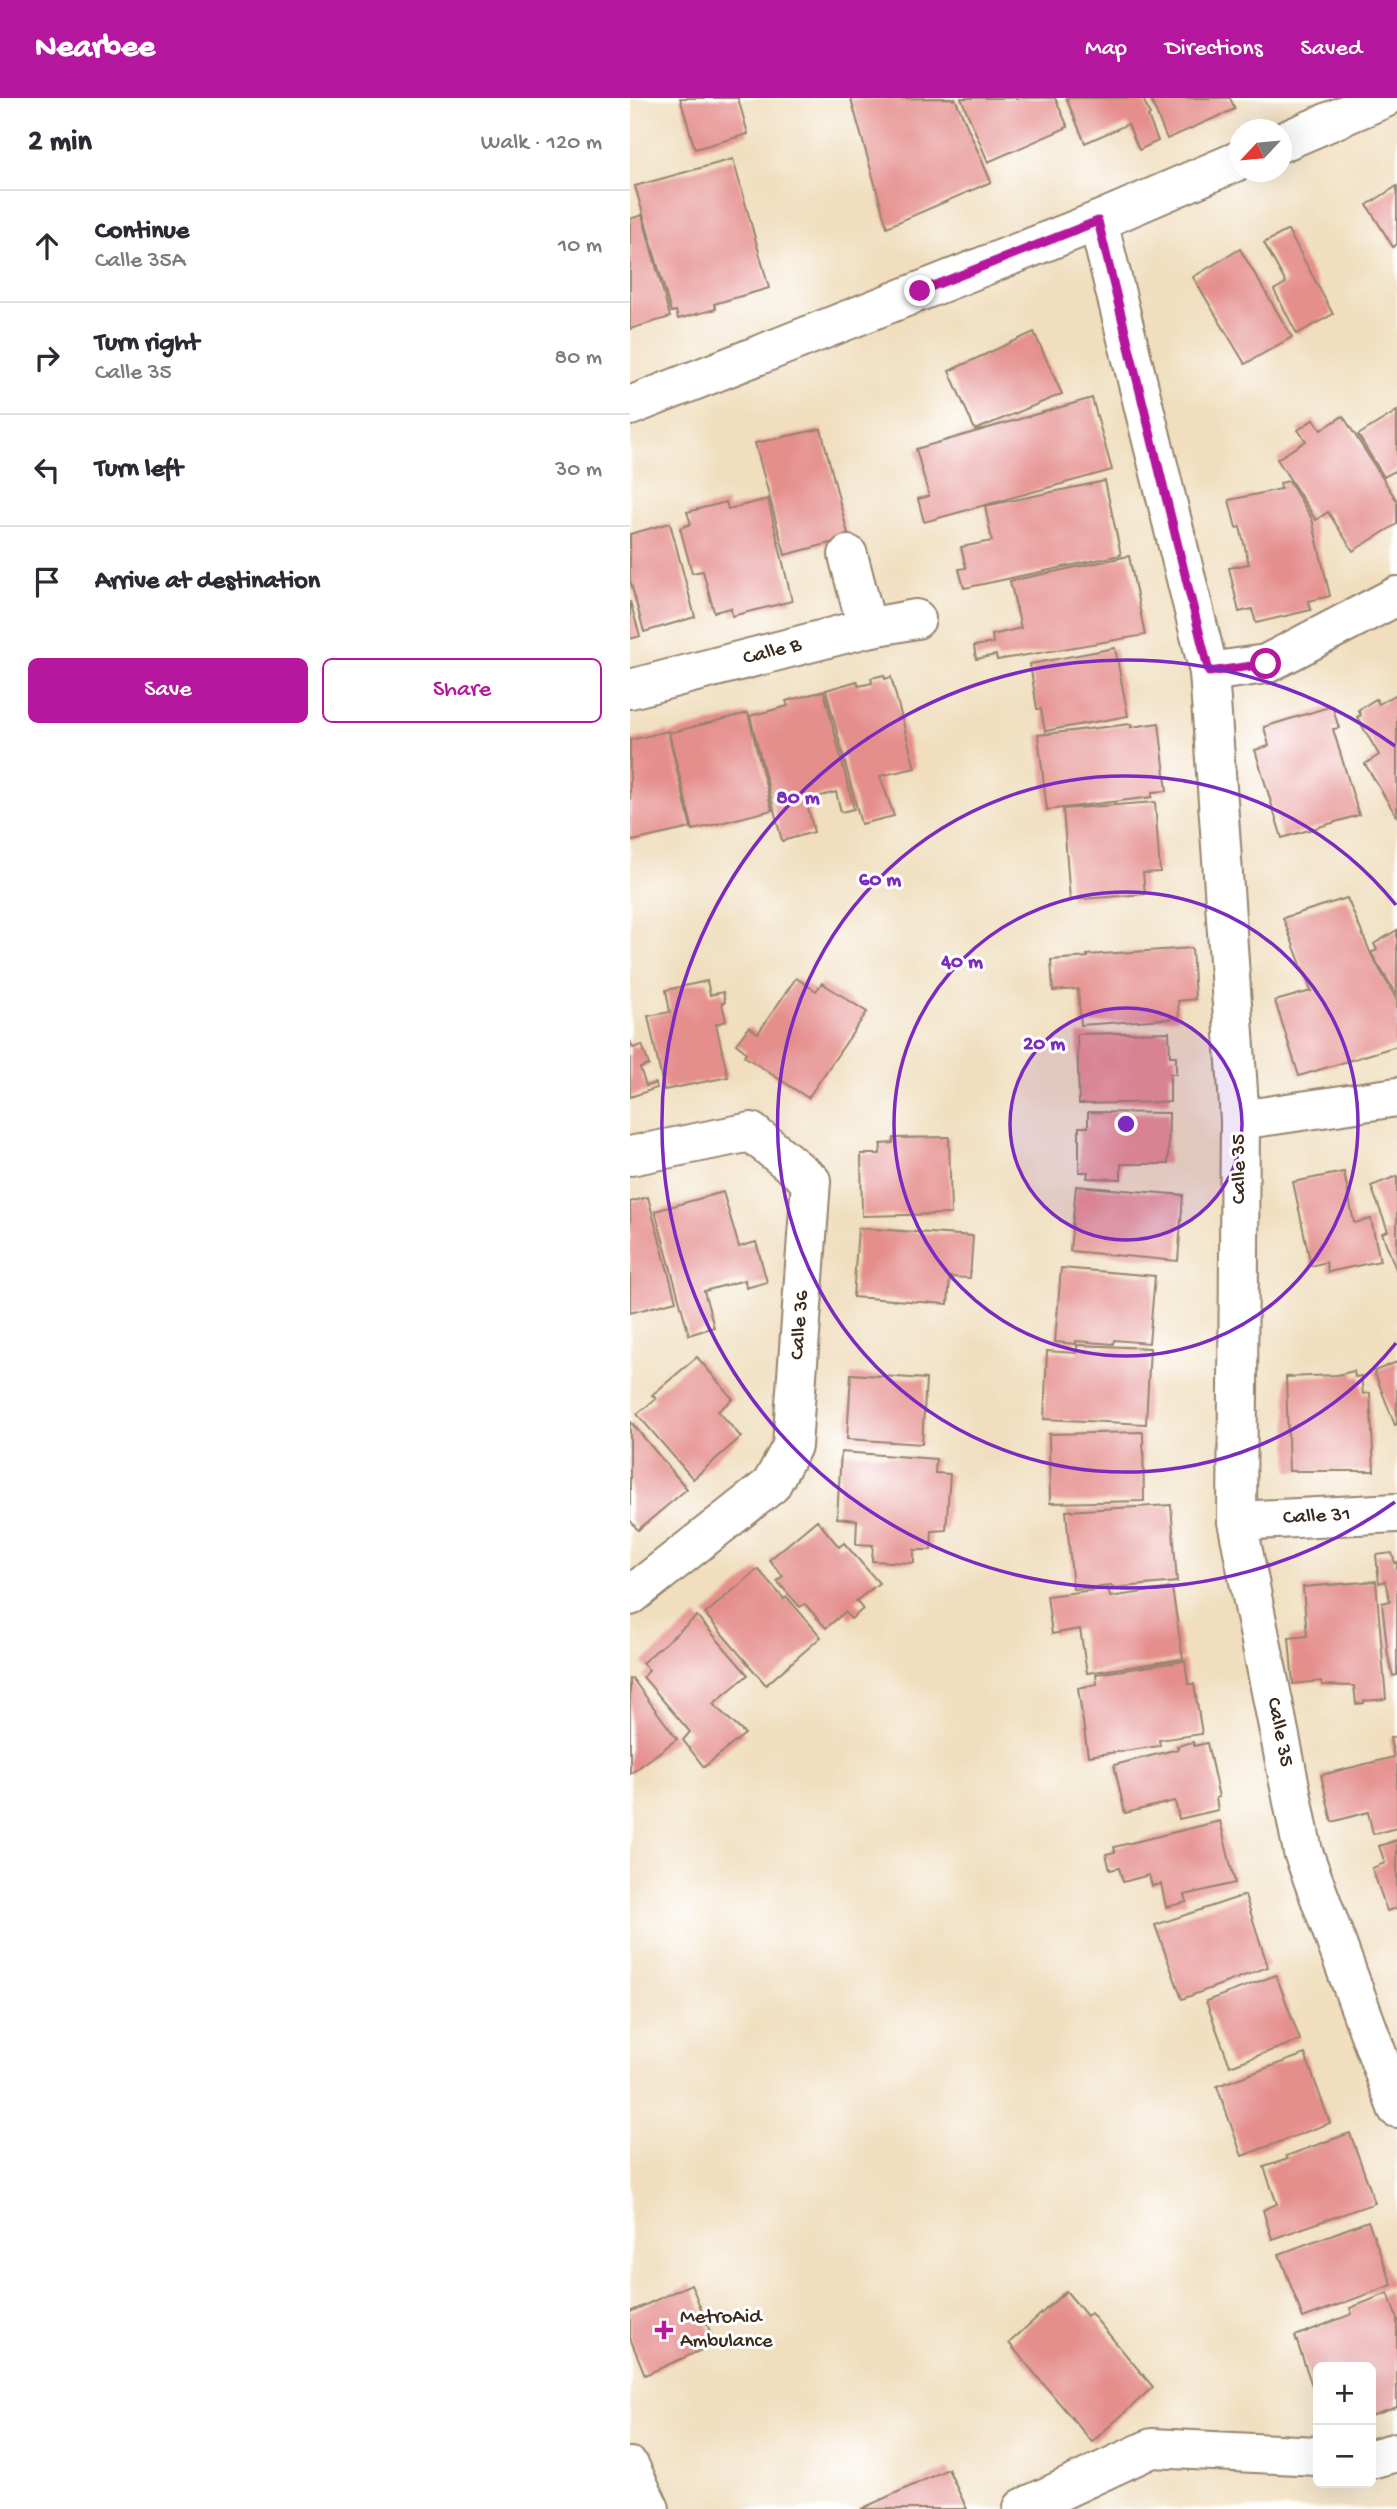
<!DOCTYPE html>
<meta charset="utf-8">
<style>
:root{--surface:#fff;--page:#f7f7f7;--text:#2b2b33;--muted:#7c7c81;--line:#e1e1e2;--accent:#b5179e}
body{margin:0;font-family:"Gochi Hand",sans-serif;background:var(--page);color:var(--text)}
.controls{position:absolute;right:21px;bottom:21px;display:grid;overflow:hidden;border-radius:10px;box-shadow:0 7px 28px #0002}
.controls button{width:63px;height:63px;display:grid;place-items:center;padding:0;border:0;border-bottom:2px solid var(--line);background:var(--surface);color:var(--text);font:35px sans-serif}
.compass{position:absolute;left:599px;top:21px;width:63px;height:63px;border-radius:50%;background:var(--surface);box-shadow:0 7px 28px #0002;rotate:244deg}
.stop{position:absolute;width:21px;height:21px;margin:-16px;border:5px solid #b5179e;border-radius:50%;background:#fff}
.stop.end{background:#b5179e;border-color:#fff;box-shadow:0 2px 7px #0008}
.list{margin:0;padding:0;list-style:none}
h2{display:flex;justify-content:space-between;align-items:center;height:91px;margin:0;padding:0 28px;font-size:30px}
h2 small{font-size:23px;font-weight:400;color:var(--muted)}
.list li{display:grid;grid-template-columns:46px 1fr auto;gap:21px;align-items:center;box-sizing:border-box;height:112px;padding:0 28px;border-top:2px solid var(--line)}
.list b{display:block;font-size:26px;white-space:nowrap}
.list p{margin:0;font-size:23px;white-space:nowrap;color:var(--muted)}
.list em{font-size:23px;font-style:normal;color:var(--muted)}
.actions{display:flex;gap:14px;padding:21px 28px}
.actions a{flex:1;padding:16px 0;border:2px solid var(--accent);border-radius:10px;text-align:center;font-size:24px;color:var(--accent)}
.actions .main{background:var(--accent);color:#fff}
.icon{flex:none;width:38px;height:38px;fill:none;stroke:currentColor;stroke-width:2;stroke-linecap:round;stroke-linejoin:round}
.map{position:relative;flex:none;width:767px;height:2411px;overflow:hidden}
header{display:flex;align-items:center;gap:42px;box-sizing:border-box;height:98px;padding:0 35px;background:var(--accent);color:#fff}
header strong{font-size:33px}
nav{display:flex;gap:38px;margin-inline-start:auto;font-size:24px}
main{display:flex}
aside{flex:1;background:var(--surface)}
.map>svg:first-child{display:block}
.building{fill:#e58f8d}
.lines{fill:none;stroke-linecap:round;stroke-linejoin:round}
.minor-casing{stroke:#96846e;stroke-width:42}
.minor{stroke:#fff;stroke-width:38}
.route{stroke:#b5179e;stroke-width:9}
.ring{fill:none;stroke:#7b2cbf;stroke-width:3.5}
.poi-dot{fill:#b5179e;stroke:#fff;stroke-width:2.5}
.labels{text-anchor:middle;dominant-baseline:central;stroke-width:6;stroke-linejoin:round;paint-order:stroke}
.street-label{font-size:21px;fill:#3b2a1e;stroke:#fff}
.poi-label{font-size:21px;fill:#3b2a1e;stroke:#fff;text-anchor:start}
.centre{fill:#7b2cbf;stroke:#fff;stroke-width:3.5}
.ring-label{font-size:21px;text-anchor:middle;font-weight:bold;fill:#7b2cbf;stroke:#fff;stroke-width:6;stroke-linejoin:round;paint-order:stroke}
</style>
<header>
<strong>Nearbee</strong>
<nav><a>Map</a><a>Directions</a><a>Saved</a></nav>
</header>
<main>
<aside>
<h2>2 min<small>Walk · 120 m</small></h2>
<ul class="list">
<li><svg class="icon" aria-label="ahead" viewBox="0 0 24 24"><path d="M12 20V5M6 11l6-6 6 6"/></svg><div><b>Continue</b><p>Calle 35A</p></div><em>10 m</em></li>
<li><svg class="icon" aria-label="right" viewBox="0 0 24 24"><path d="M7 20v-9h11M14 6l5 5-5 5"/></svg><div><b>Turn right</b><p>Calle 35</p></div><em>80 m</em></li>
<li><svg class="icon" aria-label="left" viewBox="0 0 24 24"><path d="M17 20v-9H6M10 6l-5 5 5 5"/></svg><div><b>Turn left</b></div><em>30 m</em></li>
<li><svg class="icon" aria-label="arrive" viewBox="0 0 24 24"><path d="M6 21V4h12l-3 4 3 4H6"/></svg><div><b>Arrive at destination</b></div></li>
</ul>
<div class="actions"><a class="main">Save</a><a>Share</a></div>
</aside>
<div class="map">
<svg width="767" height="2411" viewBox="0 0 767 2411">
<rect width="100%" height="100%" fill="#fff"/>
<filter id="ink" filterUnits="userSpaceOnUse"><feTurbulence type="fractalNoise" baseFrequency=".0143" numOctaves="2"/><feDisplacementMap in="SourceGraphic" scale="14" xChannelSelector="R" yChannelSelector="G"/><feConvolveMatrix kernelMatrix="1 2 1 2 8 2 1 2 1" color-interpolation-filters="sRGB"/></filter>
<filter id="wash" filterUnits="userSpaceOnUse"><feTurbulence type="fractalNoise" baseFrequency=".00686" numOctaves="4" result="noise"/><feDisplacementMap in="SourceGraphic" scale="28" xChannelSelector="R" yChannelSelector="G"/><feGaussianBlur stdDeviation="1.57" result="paint"/><feColorMatrix in="noise" values="0 0 0 0 0 0 0 0 0 0 0 0 0 0 0 0 0 1.4 0 .05"/><feComposite in="paint" operator="in"/></filter>
<g filter="url(#wash)">
<rect width="100%" height="100%" fill="#f0debe"/>
<g id="blocks">
<g class="building">
<polygon points="50,0 108,0 118,36 65,51"/>
<polygon points="322,0 323,2 325,0 361,84 257,129 221,1"/>
<polygon points="331,0 425,0 438,29 358,64"/>
<polygon points="436,0 513,0 520,17 518,18 528,43 509,52 498,26 455,45"/>
<polygon points="520,0 600,0 605,11 537,41"/>
<polygon points="103,61 139,190 84,206 86,211 48,221 46,213 41,214 5,88"/>
<polygon points="767,88 767,146 763,149 737,107"/>
<polygon points="12,117 40,219 0,231 0,121"/>
<polygon points="658,132 703,216 667,236 644,192 656,185 634,145"/>
<polygon points="610,151 662,239 615,266 563,179"/>
<polygon points="404,234 432,296 345,332 319,273"/>
<polygon points="462,300 482,372 294,424 288,401 299,398 286,351"/>
<polygon points="767,313 767,372 754,379 728,337"/>
<polygon points="713,318 767,403 767,426 723,453 698,414 686,422 647,361 676,343 668,332 684,321 691,332"/>
<polygon points="191,331 219,440 155,457 125,345"/>
<polygon points="475,383 491,457 334,490 329,471 336,470 331,449 362,443 355,408"/>
<polygon points="659,383 682,421 700,498 679,503 681,512 626,525 622,511 609,514 599,470 619,466 610,429 606,430 599,402 651,391 650,385"/>
<polygon points="138,401 162,503 102,518 101,510 84,514 73,473 62,475 50,430 61,426 57,414 96,404 98,411"/>
<polygon points="40,425 65,519 14,534 0,482 0,436"/>
<polygon points="499,458 515,537 367,562 366,557 346,561 344,548 363,545 362,537 391,530 380,483"/>
<polygon points="0,503 10,538 0,541"/>
<polygon points="485,550 498,618 415,633 411,611 407,611 400,566"/>
<polygon points="254,577 255,581 261,579 285,670 250,678 264,718 231,726 196,592 227,583 229,588 242,585 241,580"/>
<polygon points="194,593 224,711 211,714 206,694 176,702 184,734 152,743 120,618 158,608 156,603"/>
<polygon points="767,596 767,719 735,666 749,657 727,619 731,617 728,612 746,601 749,606"/>
<polygon points="702,608 709,630 703,631 729,717 652,740 625,652 639,648 634,629"/>
<polygon points="118,615 142,712 63,732 39,635"/>
<polygon points="529,625 537,693 522,694 522,699 417,712 408,637 501,626 501,629"/>
<polygon points="38,633 61,730 2,743 0,739 0,642"/>
<polygon points="525,704 530,774 513,775 515,796 440,802 433,711"/>
<polygon points="717,800 741,856 767,902 767,948 669,978 645,903 681,893 653,820"/>
<polygon points="767,832 767,897 741,855 747,852 744,846"/>
<polygon points="562,850 565,901 548,903 549,920 451,927 448,891 423,893 421,862 458,859 457,857"/>
<polygon points="166,880 186,893 192,885 237,914 178,1000 114,958 116,954 106,946 119,929 128,935"/>
<polygon points="77,883 80,897 93,894 95,904 92,905 96,923 86,926 98,979 34,992 18,918 40,914 36,892"/>
<polygon points="539,934 540,958 546,958 546,976 540,976 540,1004 449,1006 447,936"/>
<polygon points="0,942 3,950 12,947 19,967 10,970 16,988 25,985 27,990 0,999"/>
<polygon points="458,1014 539,1015 538,1066 491,1066 491,1081 457,1080 458,1074 449,1074 449,1029 458,1029"/>
<polygon points="319,1039 321,1116 232,1118 231,1056 250,1056 251,1046 263,1045 264,1040"/>
<polygon points="714,1074 724,1125 741,1121 750,1163 698,1174 696,1164 681,1168 663,1084"/>
<polygon points="767,1078 767,1174 752,1135 758,1133 741,1088"/>
<polygon points="446,1088 553,1097 548,1163 440,1153"/>
<polygon points="93,1094 109,1149 126,1144 137,1184 116,1190 115,1182 74,1193 84,1229 59,1237 25,1113"/>
<polygon points="18,1099 46,1203 0,1215 0,1104"/>
<polygon points="228,1130 343,1138 340,1180 320,1179 318,1206 223,1199"/>
<polygon points="431,1170 525,1178 519,1245 484,1242 483,1246 446,1243 446,1246 425,1244"/>
<polygon points="447,1247 520,1250 516,1326 414,1321 417,1253 447,1255"/>
<polygon points="67,1259 103,1301 88,1313 111,1339 63,1381 7,1316 26,1301 22,1297"/>
<polygon points="767,1264 767,1326 765,1327 744,1273"/>
<polygon points="724,1273 725,1279 731,1278 733,1296 740,1295 744,1373 659,1373 656,1279 707,1277"/>
<polygon points="221,1276 296,1281 292,1346 217,1341"/>
<polygon points="0,1323 57,1391 8,1432 0,1422"/>
<polygon points="513,1334 514,1403 420,1405 419,1336"/>
<polygon points="211,1354 306,1361 305,1375 320,1376 316,1432 302,1433 301,1452 284,1452 284,1465 242,1463 243,1447 226,1446 227,1422 207,1420"/>
<polygon points="541,1407 547,1484 482,1490 482,1488 443,1491 436,1413"/>
<polygon points="187,1422 209,1449 214,1445 249,1485 226,1503 233,1511 221,1521 215,1514 196,1530 175,1506 170,1509 147,1483 153,1478 139,1462"/>
<polygon points="762,1455 765,1465 767,1464 767,1577 763,1578 758,1558 752,1505 760,1503 755,1483 749,1485 746,1457"/>
<polygon points="128,1471 154,1501 157,1499 191,1539 136,1587 75,1516"/>
<polygon points="746,1483 756,1601 734,1603 734,1605 726,1606 724,1588 692,1587 691,1583 663,1586 659,1540 677,1538 673,1489"/>
<polygon points="478,1490 480,1499 542,1490 553,1561 457,1575 450,1531 422,1536 417,1498"/>
<polygon points="67,1518 118,1577 83,1606 115,1636 74,1669 53,1642 60,1634 13,1579 19,1572 12,1565"/>
<polygon points="555,1563 558,1586 564,1586 572,1636 529,1642 530,1648 458,1658 448,1590 467,1586 466,1576"/>
<polygon points="2,1580 47,1641 0,1676 0,1581"/>
<polygon points="767,1638 767,1730 743,1736 738,1714 702,1724 691,1677 764,1659 760,1640"/>
<polygon points="563,1644 564,1648 577,1645 589,1699 586,1700 588,1712 549,1721 545,1703 495,1715 484,1667 548,1651 547,1648"/>
<polygon points="590,1723 605,1785 555,1797 557,1804 536,1809 531,1786 522,1788 519,1777 493,1784 489,1770 480,1772 476,1756 485,1754 484,1749"/>
<polygon points="767,1742 767,1810 757,1813 742,1770 755,1765 749,1748"/>
<polygon points="615,1797 638,1869 552,1901 525,1827"/>
<polygon points="646,1877 670,1942 600,1968 576,1903"/>
<polygon points="675,1956 700,2025 612,2058 587,1988"/>
<polygon points="720,2035 745,2105 642,2141 633,2112 647,2106 634,2069 658,2061 656,2058"/>
<polygon points="738,2123 762,2187 673,2220 649,2156"/>
<polygon points="61,2186 85,2246 15,2277 0,2240 0,2214"/>
<polygon points="436,2193 457,2218 461,2215 523,2289 462,2344 379,2245"/>
<polygon points="758,2195 767,2221 767,2309 741,2318 741,2269 688,2269 688,2298 686,2299 665,2238 722,2216 720,2210"/>
<polygon points="318,2371 337,2411 231,2411"/>
</g>
</g>
</g>
<g filter="url(#ink)">
<use href="#blocks" fill-opacity="0" stroke="#96846e" stroke-width="2"/>
<g class="lines">
<g class="minor-casing">
<g id="minor">
<polyline points="652,44 755,0"/>
<path id="s1" d="M468,123L579,574L610,1022L607,1423L673,1754L767,2010"/>
<polyline points="0,308 468,123 610,62"/>
<polyline points="218,457 237,530"/>
<polyline points="579,574 636,566 767,498"/>
<path id="s2" d="M0,591L237,530L286,521"/>
<polyline points="610,1022 767,999"/>
<polyline points="0,1058 121,1034 181,1083 162,1348 141,1387 0,1498"/>
<path id="s3" d="M607,1423L767,1415"/>
<polyline points="741,2361 767,2354"/>
<polyline points="0,2369 20,2411"/>
<polyline points="393,2410 522,2350 688,2358"/>
</g>
</g>
<use href="#minor" class="minor"/>
</g>
</g>
<g class="lines" filter="url(#ink)">
<polyline class="route" points="290,193 468,123 579,574 636,566"/>
</g>
<circle cx="496" cy="1026" r="116" fill="#7b2cbf" fill-opacity=".12"/>
<g class="ring">
<circle cx="496" cy="1026" r="116"/>
<circle cx="496" cy="1026" r="232"/>
<path d="M766 1245A348 348 0 1 1 766 807"/>
<path d="M765 1404A464 464 0 1 1 765 648"/>
</g>
<path class="poi-dot" d="M30.5 2221.5h7v7h7v7h-7v7h-7v-7h-7v-7h7z"/>
<g class="labels">
<g class="street-label">
<text stroke="none"><textPath href="#s2" startOffset="147">Calle B</textPath></text>
<text transform="translate(610 1071) rotate(-90)">Calle 35</text>
<text transform="translate(171 1227) rotate(-86)">Calle 36</text>
<text stroke="none"><textPath href="#s3" startOffset="80">Calle 31</textPath></text>
<text stroke="none"><textPath href="#s1" startOffset="1530">Calle 35</textPath></text>
</g>
<g class="poi-label">
<text x="50" y="2220">MetroAid<tspan x="50" dy="24">Ambulance</tspan></text>
</g>
</g>
<circle cx="496" cy="1026" r="10" class="centre"/>
<g class="ring-label">
<text x="168" y="705">80 m</text>
<text x="250" y="787">60 m</text>
<text x="332" y="869">40 m</text>
<text x="414" y="951">20 m</text>
</g>
</svg>
<div class="controls">
<button>+</button>
<button>−</button>
</div>
<svg class="compass" viewBox="-18 -18 36 36"><path d="M0-13l5 13h-10z" fill="#e53935"/><path d="M0 13l5-13h-10z" fill="#7c7c81"/></svg>
<div class="stop" style="left:636px;top:566px"></div>
<div class="stop end" style="left:290px;top:193px"></div>
</div>
</main>
